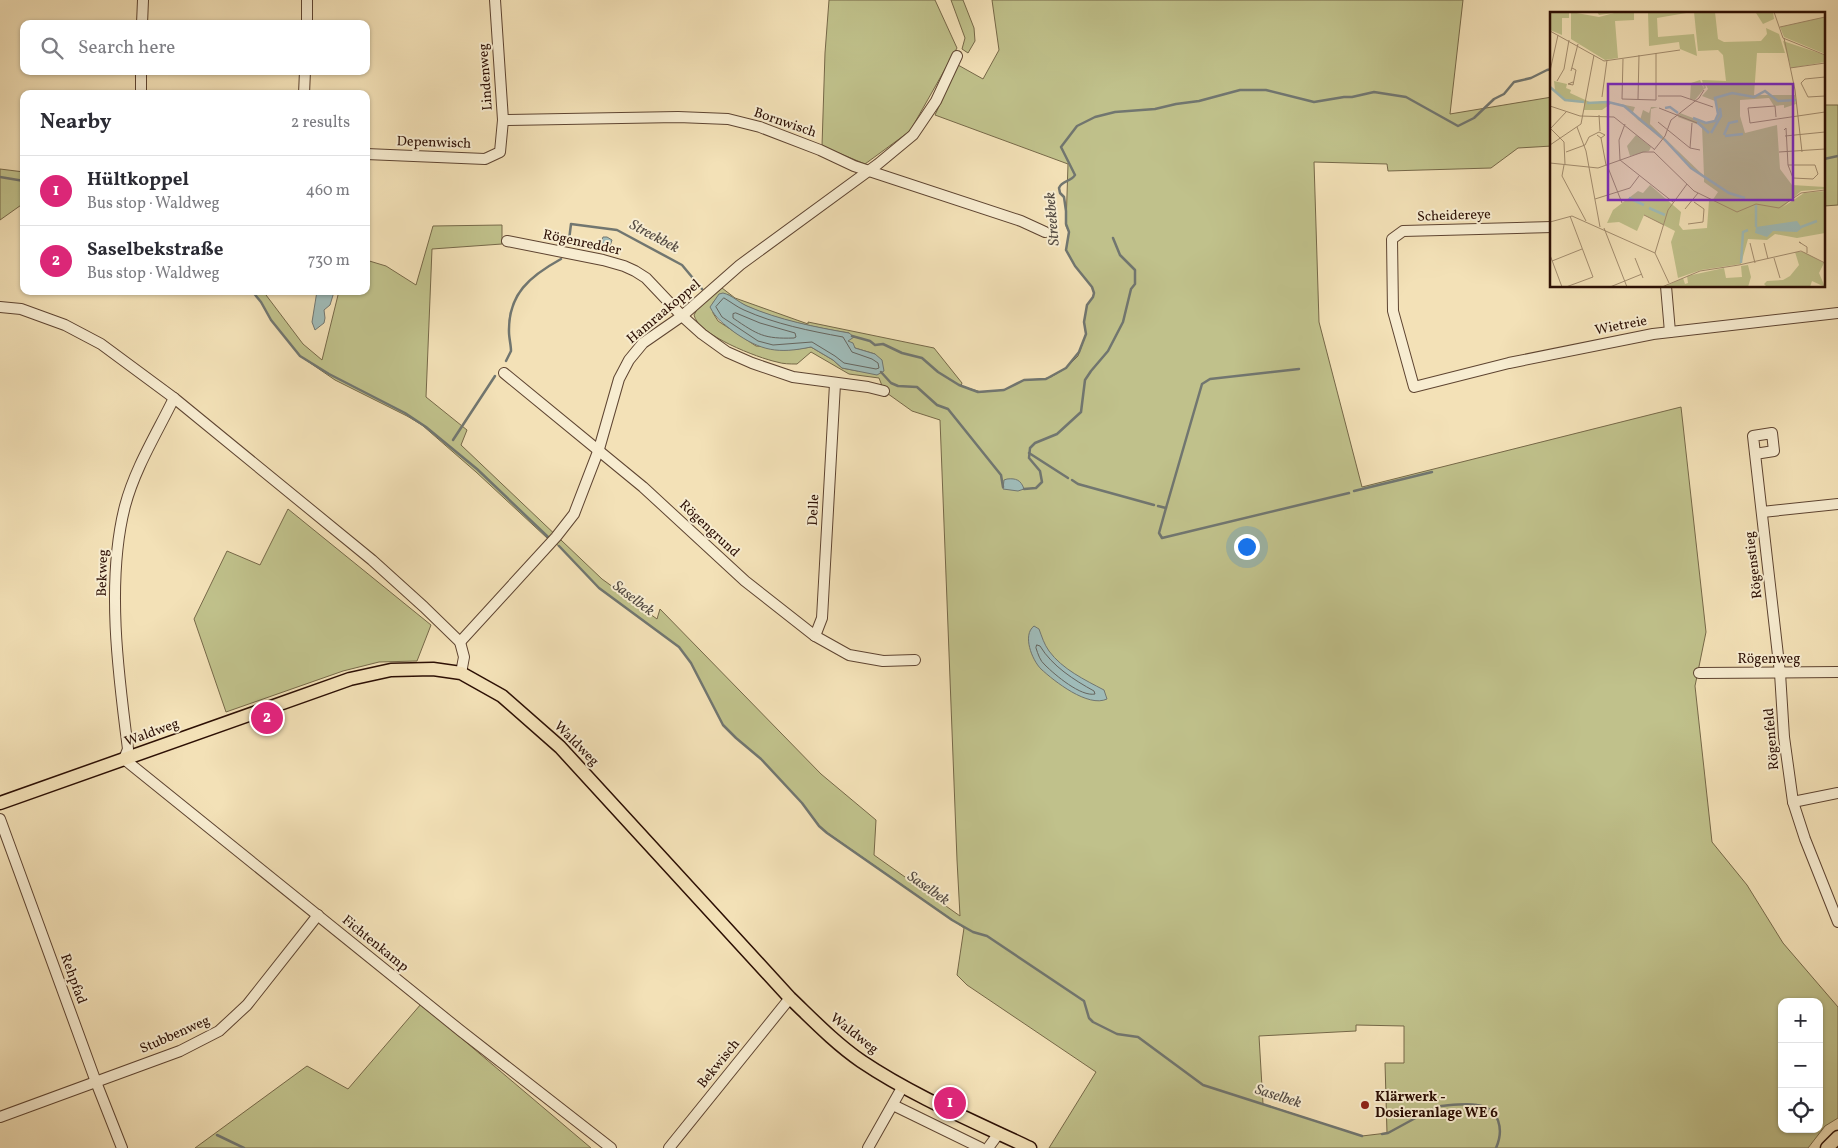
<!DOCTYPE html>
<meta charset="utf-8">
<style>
:root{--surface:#fff;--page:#f2f2f3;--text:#2b2b33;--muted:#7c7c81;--line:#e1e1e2;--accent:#db2777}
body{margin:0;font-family:Vollkorn,serif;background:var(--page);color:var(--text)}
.controls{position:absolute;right:15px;bottom:15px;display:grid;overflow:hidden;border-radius:10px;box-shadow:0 1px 4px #0004}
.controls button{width:45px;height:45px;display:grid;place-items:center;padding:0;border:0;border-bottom:1px solid var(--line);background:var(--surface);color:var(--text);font:25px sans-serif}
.you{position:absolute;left:1246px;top:546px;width:18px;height:18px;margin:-12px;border:4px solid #fff;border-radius:50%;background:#1a73e8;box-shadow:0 0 0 8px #1a73e833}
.badge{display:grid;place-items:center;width:32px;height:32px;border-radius:50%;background:var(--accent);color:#fff;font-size:16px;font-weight:700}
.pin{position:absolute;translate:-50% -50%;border:2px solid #fff;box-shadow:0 1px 5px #0006}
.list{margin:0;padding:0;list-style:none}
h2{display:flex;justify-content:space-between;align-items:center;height:65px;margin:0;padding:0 20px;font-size:21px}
h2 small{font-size:16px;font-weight:400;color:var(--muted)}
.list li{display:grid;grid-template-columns:32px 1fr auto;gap:15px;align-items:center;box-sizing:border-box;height:70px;padding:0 20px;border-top:1px solid var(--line)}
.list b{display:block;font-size:19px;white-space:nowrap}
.list p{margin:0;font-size:16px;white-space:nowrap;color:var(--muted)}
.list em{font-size:16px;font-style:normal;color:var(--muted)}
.icon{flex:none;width:28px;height:28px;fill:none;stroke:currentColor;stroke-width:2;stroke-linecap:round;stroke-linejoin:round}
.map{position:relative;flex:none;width:1838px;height:1148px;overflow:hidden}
.search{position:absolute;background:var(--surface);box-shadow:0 1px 4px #0004;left:20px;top:20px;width:350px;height:55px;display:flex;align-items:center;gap:12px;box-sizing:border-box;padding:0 18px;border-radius:10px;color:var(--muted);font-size:19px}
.panel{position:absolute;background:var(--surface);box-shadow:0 1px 4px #0004;left:20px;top:90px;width:350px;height:205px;border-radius:10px}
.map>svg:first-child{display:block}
.green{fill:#c0c18b;stroke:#766848;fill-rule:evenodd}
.water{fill:#9fbbb8;stroke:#717670}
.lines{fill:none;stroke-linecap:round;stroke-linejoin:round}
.shore{stroke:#66655e;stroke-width:1}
.stream{stroke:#717670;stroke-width:2.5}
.minor-casing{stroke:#5e4431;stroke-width:12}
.major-casing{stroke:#2c0f04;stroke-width:15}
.minor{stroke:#f7ecd0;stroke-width:10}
.major{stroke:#f3e1b7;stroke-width:12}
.poi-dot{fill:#8f2418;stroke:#f7ecd0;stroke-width:2}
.labels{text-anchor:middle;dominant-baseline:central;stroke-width:4;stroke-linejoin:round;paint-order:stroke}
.street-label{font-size:14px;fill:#2c0f04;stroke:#f7ecd0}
.poi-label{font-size:14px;font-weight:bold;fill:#2c0f04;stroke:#f7ecd0;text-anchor:start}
.water-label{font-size:15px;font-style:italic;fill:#544b43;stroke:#f7ecd0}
.inset-river{fill:none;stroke:#9fbbb8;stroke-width:2.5}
.inset-road{fill:none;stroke:#a38d6f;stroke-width:1}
.view{fill:#7b2cbf;fill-opacity:0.15;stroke:#7b2cbf;stroke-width:2.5}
.inset-edge{fill:none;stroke:#2c0f04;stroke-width:2.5}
</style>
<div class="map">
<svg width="1838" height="1148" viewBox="0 0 1838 1148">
<rect width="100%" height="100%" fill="#f3e1b7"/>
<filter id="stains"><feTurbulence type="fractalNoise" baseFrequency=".004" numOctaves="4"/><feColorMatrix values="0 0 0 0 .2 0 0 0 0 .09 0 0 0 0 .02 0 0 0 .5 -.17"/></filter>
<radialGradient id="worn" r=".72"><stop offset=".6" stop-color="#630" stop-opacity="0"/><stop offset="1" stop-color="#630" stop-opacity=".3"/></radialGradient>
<g class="green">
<polygon points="829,0 935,0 957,48 910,131 865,164 822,146 825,53"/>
<polygon points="951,0 963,0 974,28 975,41 968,53 962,49 965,38"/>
<path d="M992,0H1463L1450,114L1552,97V146L1518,148L1491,168L1388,171L1387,164L1314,162L1319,322L1362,487L1681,407L1706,632L1695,686L1712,842L1747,885L1783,943L1838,1007V1118L1825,1126L1808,1148H1049L1096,1072L967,985L957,975L964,928L822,829L802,803L761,759L736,738L723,725L691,663L679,647L599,588L559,546L547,538L476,472L422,425L407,416L335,380L300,356L271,320L261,302L252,291H263L303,344L322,360L339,291H366V260L386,266L416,285L433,226L502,225V244L432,249L426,397L467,430L461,445L602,579L657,619L660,609L821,774L876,820L874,855L960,916L957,860L940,420L912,411L884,391L879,378L849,374L811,352L797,364C790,364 783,364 777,362C758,358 698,335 694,315L700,304L722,288L735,298L808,324V322L934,348L962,383L961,386L981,392L1004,390L1024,380L1043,379L1051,377L1066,368L1078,356L1086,334L1084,322L1087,305L1093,297L1094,293L1092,287L1075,266L1066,250L1069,232L1066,226L1068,164L935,115L958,65L983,79L999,50ZM729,295C753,316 817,328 849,333L848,341L855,348L875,354L858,371L842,368L833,360L811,347L798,349L756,346L718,321L713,313V303L716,299ZM1782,1002H1819V1129H1782ZM1356,1025L1404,1026V1063H1385L1387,1133L1362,1136L1263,1104L1259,1036L1356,1031Z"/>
<polygon points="1824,105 1838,105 1838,205 1824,206"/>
<polygon points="0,169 24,172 24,203 0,220"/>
<polygon points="288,509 431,625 417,661 379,662 343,671 226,712 194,619 227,551 260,565"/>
<polygon points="421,1004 591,1148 195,1148 307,1066 348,1089"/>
</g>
<g class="water">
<polygon points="603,237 607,237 612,240 609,249 605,251 599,247"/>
<polygon points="317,291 334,292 330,305 324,310 325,318 324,323 315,330 312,322"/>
<path d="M723,293C732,295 738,302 747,306C779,320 815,327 849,333L854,337L848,341L853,343L855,348L875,354L882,360L884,371L877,375L842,368L833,360L811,347C778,354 761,351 734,332C724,324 716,319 710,307L719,294Z"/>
<path d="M1007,479C1016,478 1021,480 1024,489L1018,491L1003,489L1004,480Z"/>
<path d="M1034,626L1039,629C1042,637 1044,644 1049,651C1062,669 1085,680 1104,690L1107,699C1088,708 1054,681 1041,669C1032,660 1022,635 1034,626Z"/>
</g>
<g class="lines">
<g class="shore">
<path d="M724,298C731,302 737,307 744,310C775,324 810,331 843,337L852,352L872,359L878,363L879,368L876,369L844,363L835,356L812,342L773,345L758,341L722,317L716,307Z"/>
<path d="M736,313L760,323L795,333L796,337L794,338C764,339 758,335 733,318V314Z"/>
<path d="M1037,645L1040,646C1052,666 1074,680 1094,691L1095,694C1081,697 1055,675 1045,665C1040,661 1038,654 1036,648Z"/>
</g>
<g class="stream">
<polyline points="1824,159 1838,156"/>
<polyline points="0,177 24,181"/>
<polyline points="569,240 571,224 617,230 682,265 702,289"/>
<polyline points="252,291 261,302 271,320 300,356 329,374 405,413 426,427 477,469 548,537"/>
<path d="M852,336L870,341L875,345L883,344L902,353L922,358L938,372L959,385L978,392L1004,390L1024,380L1046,379L1066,368L1079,352L1086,334L1084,322L1087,305L1093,297L1094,293L1092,287L1075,266L1066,250L1069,232L1066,224V211L1064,197L1060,193L1059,188C1062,180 1071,182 1075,175L1061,147L1077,126L1095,117L1115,112L1155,109L1176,104L1199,101L1240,90H1266L1314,102L1344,97H1352L1374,92L1406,97L1458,126L1474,118L1494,99L1504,94L1514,82L1531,78L1547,70L1552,69"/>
<path d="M506,361L511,351C511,345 509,338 509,332C508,294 530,276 561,259"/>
<polyline points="881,372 891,383 898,386 917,387 937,405 948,409 1001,475 1003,487"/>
<polyline points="453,440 495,376"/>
<polyline points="1029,453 1068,478"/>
<polyline points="1072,480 1078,484 1154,505"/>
<polyline points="1024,489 1036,488 1042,482 1040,471 1029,458 1030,448 1035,443 1057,434 1081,412 1085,380 1091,371 1108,351 1123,322 1131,289 1135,284 1135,270 1120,255 1113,238"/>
<polyline points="1354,491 1432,472"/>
<polyline points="1158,506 1166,508 1202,384 1210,379 1299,369"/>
<polyline points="1166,508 1159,533 1162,538 1349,493"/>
<polyline points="559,546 599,588 679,647 691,663 723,725 736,738 761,759 802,803 819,826 827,833 952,920 973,932 987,936 1084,1001 1089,1018 1093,1022 1117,1034 1138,1037 1203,1085 1362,1136"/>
<path d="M1441,1106C1453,1105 1466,1103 1477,1105C1500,1108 1504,1130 1496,1148"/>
<polyline points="1382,1134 1388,1133 1432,1109"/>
<polyline points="217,1135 244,1148"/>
</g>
<g class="minor-casing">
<g id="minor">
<polyline points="142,24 143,0"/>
<polyline points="307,24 307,0"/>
<polyline points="141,94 141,71"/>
<polyline points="304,94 305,71"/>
<polyline points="503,120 678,117 728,119 760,127 820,150 854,166 1021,221 1045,232"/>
<polyline points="366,154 485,159 500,152 503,120 495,0"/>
<polyline points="1552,227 1403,231 1392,239 1393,311 1414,387 1509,363 1653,334 1838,313"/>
<polyline points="507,241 603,260 624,266 635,271 646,278 682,316 702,334 727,352 752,363 793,377 868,387 884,391"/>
<polyline points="1666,286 1670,332"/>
<polyline points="0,307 21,309 65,325 101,344 174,398 372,560 424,607 460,642 464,657 461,673"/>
<polyline points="504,373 643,487 745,581 815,636 849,655 883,661 915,660"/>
<path d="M174,398C157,433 135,468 125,506C106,580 118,673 128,749L124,759L461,1031L611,1148"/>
<polyline points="1755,454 1774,451 1772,433 1753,436 1780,673 1784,737 1793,802 1805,839 1838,922"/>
<polyline points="1762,512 1838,504"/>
<polyline points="815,636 822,618 835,384"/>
<polyline points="460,642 556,537 574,514 599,449 619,379 629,360 643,343 682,316 740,265 878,164 913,135 936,101 957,56"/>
<polyline points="1699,673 1838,672"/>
<polyline points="1793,802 1838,793"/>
<polyline points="0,819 96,1082 122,1148"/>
<polyline points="893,1105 981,1148"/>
<polyline points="0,1117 180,1051 219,1031 247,1005 318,915"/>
<polyline points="669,1148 790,998"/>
<polyline points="868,1148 903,1086"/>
<polyline points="988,1148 999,1133"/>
</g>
</g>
<g class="major-casing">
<g id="major">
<path d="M0,803L350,679L391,670L433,669L461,673L502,696L560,747L790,998C813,1020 835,1043 861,1061C913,1096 973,1121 1030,1148"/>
<polyline points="1827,1148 1838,1137"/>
</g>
</g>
<use href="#minor" class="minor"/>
<use href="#major" class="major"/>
</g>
<circle class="poi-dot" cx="1365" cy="1105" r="5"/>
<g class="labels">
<g class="street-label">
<text transform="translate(486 77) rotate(-94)">Lindenweg</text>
<text transform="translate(785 123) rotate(19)">Bornwisch</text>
<text transform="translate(434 143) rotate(2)">Depenwisch</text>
<text transform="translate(1454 216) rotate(-2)">Scheidereye</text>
<text transform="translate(582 243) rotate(12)">Rögenredder</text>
<text transform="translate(664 312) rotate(-40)">Hamraakoppel</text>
<text transform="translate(1621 326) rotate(-11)">Wietreie</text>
<text transform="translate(814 510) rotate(-87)">Delle</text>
<text transform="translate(709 529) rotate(43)">Rögengrund</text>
<text transform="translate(1754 565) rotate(-97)">Rögenstieg</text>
<text transform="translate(103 573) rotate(-88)">Bekweg</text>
<text x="1769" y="659">Rögenweg</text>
<text transform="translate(152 733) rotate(-20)">Waldweg</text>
<text transform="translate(1772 739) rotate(-95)">Rögenfeld</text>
<text transform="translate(576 744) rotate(45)">Waldweg</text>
<text transform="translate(375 944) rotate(39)">Fichtenkamp</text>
<text transform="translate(73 979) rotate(70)">Rehpfad</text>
<text transform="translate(854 1034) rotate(38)">Waldweg</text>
<text transform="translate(175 1035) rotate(-24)">Stubbenweg</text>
<text transform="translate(719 1064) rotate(-51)">Bekwisch</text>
</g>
<g class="poi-label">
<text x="1375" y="1097">Klärwerk -<tspan x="1375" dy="16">Dosieranlage WE 6</tspan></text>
</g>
<g class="water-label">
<text transform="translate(1053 219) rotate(-95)">Streekbek</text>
<text transform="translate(654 237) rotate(28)">Streekbek</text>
<text transform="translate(633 599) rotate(37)">Saselbek</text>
<text transform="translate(928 889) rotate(35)">Saselbek</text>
<text transform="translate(1278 1097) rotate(18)">Saselbek</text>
</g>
</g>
<g transform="translate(1550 12)">
<rect width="275" height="275" fill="#f3e1b7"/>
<path d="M0,0H19V6H12V23L0,18ZM21,0L49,5L64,1L49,3L47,0H91L84,1V8L65,9L68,46L55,48L21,27ZM98,0H142L107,6L108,25L144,22L147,44L130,37L129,30L99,34ZM144,0H165L168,27L174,30L211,29L217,22L216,16L229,22L235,41H207L204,83H245L246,92L234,96V93L224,94L219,86L190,88V104L195,121L227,113L230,157L242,173L275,175V177L251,179L233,195L254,181L275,179V221L247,226L225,222L217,228L198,227L191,252L151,258L128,266L121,230L125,219L94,203L87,219L69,210L57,211L63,198L88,179L93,181L100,173L131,200L129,213L133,218L157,216L159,189H162L168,180L154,170V165L140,155L125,137L88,108L76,95L62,91L52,98H34V90L15,88L0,74L5,78L4,69L17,72L16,76L21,78L20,81L42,91L55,89L85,95L83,100L90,108L93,98L99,101L101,95H108L101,97L100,112L154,164L152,114L128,105L130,101L156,111L165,109L168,102L165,89L152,84L158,77L155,71L156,76L154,77L152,68L176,69L173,43L168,38L148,39ZM194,0H223L224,7L213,12L206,1ZM275,5V42L234,25L230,15ZM233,29L275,43V50L241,56ZM150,68L154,77L145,88L140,87L141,71ZM86,123L101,135L99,139L80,144L77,134ZM245,240H254L274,251L269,261L275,275L262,269L260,275H217L214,272L217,269L233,268L240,264L249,253ZM198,253L201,265L198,275H114L133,266L135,272L138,271L137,264L174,256L176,266L192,265L191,254Z" fill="#c0c18b"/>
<path d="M247,209L252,216L247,220L223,219L217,225L205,221L206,215Z" fill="#9fbbb8"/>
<path class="inset-river" d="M0,75L15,88L34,90M37,91L58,90L74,94L112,126M115,96L120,95L128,101M143,106L156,111L165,109L168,102L165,86L182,81L204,85L215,79L228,89L246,88M147,110L159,121M161,121L171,104L170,96M174,123L179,111L188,109M175,124L193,122M114,127L141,156L179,181L195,186M79,186L94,193M99,196L115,203M206,215V193M251,215L267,209M191,251L193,220L198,218"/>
<path class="inset-road" d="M224,0L233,26L275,43M230,15L275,5M0,19L54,49L130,38M234,26L245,78L252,140M73,47L72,87L106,88V41M22,56L26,58L23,73L18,72L23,70M240,56L275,51M0,59L8,23M21,59L28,32M275,65L255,67L251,71L258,85L275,84M7,69L14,57L19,28M108,84H131L163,95M52,85L57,48M88,87L89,43M0,94L30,104L64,105L104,137M109,96L147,111M49,103L50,119M226,105L225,94L198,96L200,111L275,100M108,110L140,136L150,138M75,112L69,128L70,148L123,190M27,115L36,139L50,215M0,116L14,130L15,153M1,116L17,99M234,118L236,116L238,153L243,166L263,167L268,162L265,153H238M235,124L275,120M51,126L56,153M0,133L31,112L44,43M140,136L142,111M104,138L115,124L121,108L149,86L154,78M16,140L35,133L39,125L49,120L55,123L51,126L47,123M229,140L275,137M0,151L48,156L93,140H104L144,179L187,200L206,192L229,196L251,181L275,178M14,153L12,164L36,209M57,153L72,191M45,187L80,176L89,164M135,197L148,181M94,203L114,213M0,210L22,204L105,241L119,271M138,212L153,210L154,197L144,190M54,216L77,275M200,231L205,251M214,231L218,247M251,231L249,230L257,235V241M105,241L118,198L137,172M0,243L12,275M85,246L93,266M224,246L230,266M2,249L32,237M189,253L251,239L275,251M16,275L43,265L20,204M60,275L92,262M112,275L150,259L189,253"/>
<path class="view" d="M58,72H243V188H58Z"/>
<rect width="275" height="275" class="inset-edge"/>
</g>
<rect width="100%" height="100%" filter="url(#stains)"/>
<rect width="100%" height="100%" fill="url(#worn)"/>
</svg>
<div class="controls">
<button>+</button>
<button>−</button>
<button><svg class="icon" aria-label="locate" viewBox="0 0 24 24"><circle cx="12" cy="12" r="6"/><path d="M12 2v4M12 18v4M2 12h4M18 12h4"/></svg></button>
</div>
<div class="you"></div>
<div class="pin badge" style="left:950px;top:1103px">1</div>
<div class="pin badge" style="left:267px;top:718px">2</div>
<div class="search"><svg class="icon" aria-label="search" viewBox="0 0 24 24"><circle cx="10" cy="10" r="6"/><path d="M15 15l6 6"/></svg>Search here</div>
<section class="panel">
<h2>Nearby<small>2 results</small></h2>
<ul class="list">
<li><span class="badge">1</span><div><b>Hültkoppel</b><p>Bus stop · Waldweg</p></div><em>460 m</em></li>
<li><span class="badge">2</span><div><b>Saselbekstraße</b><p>Bus stop · Waldweg</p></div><em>730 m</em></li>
</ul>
</section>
</div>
